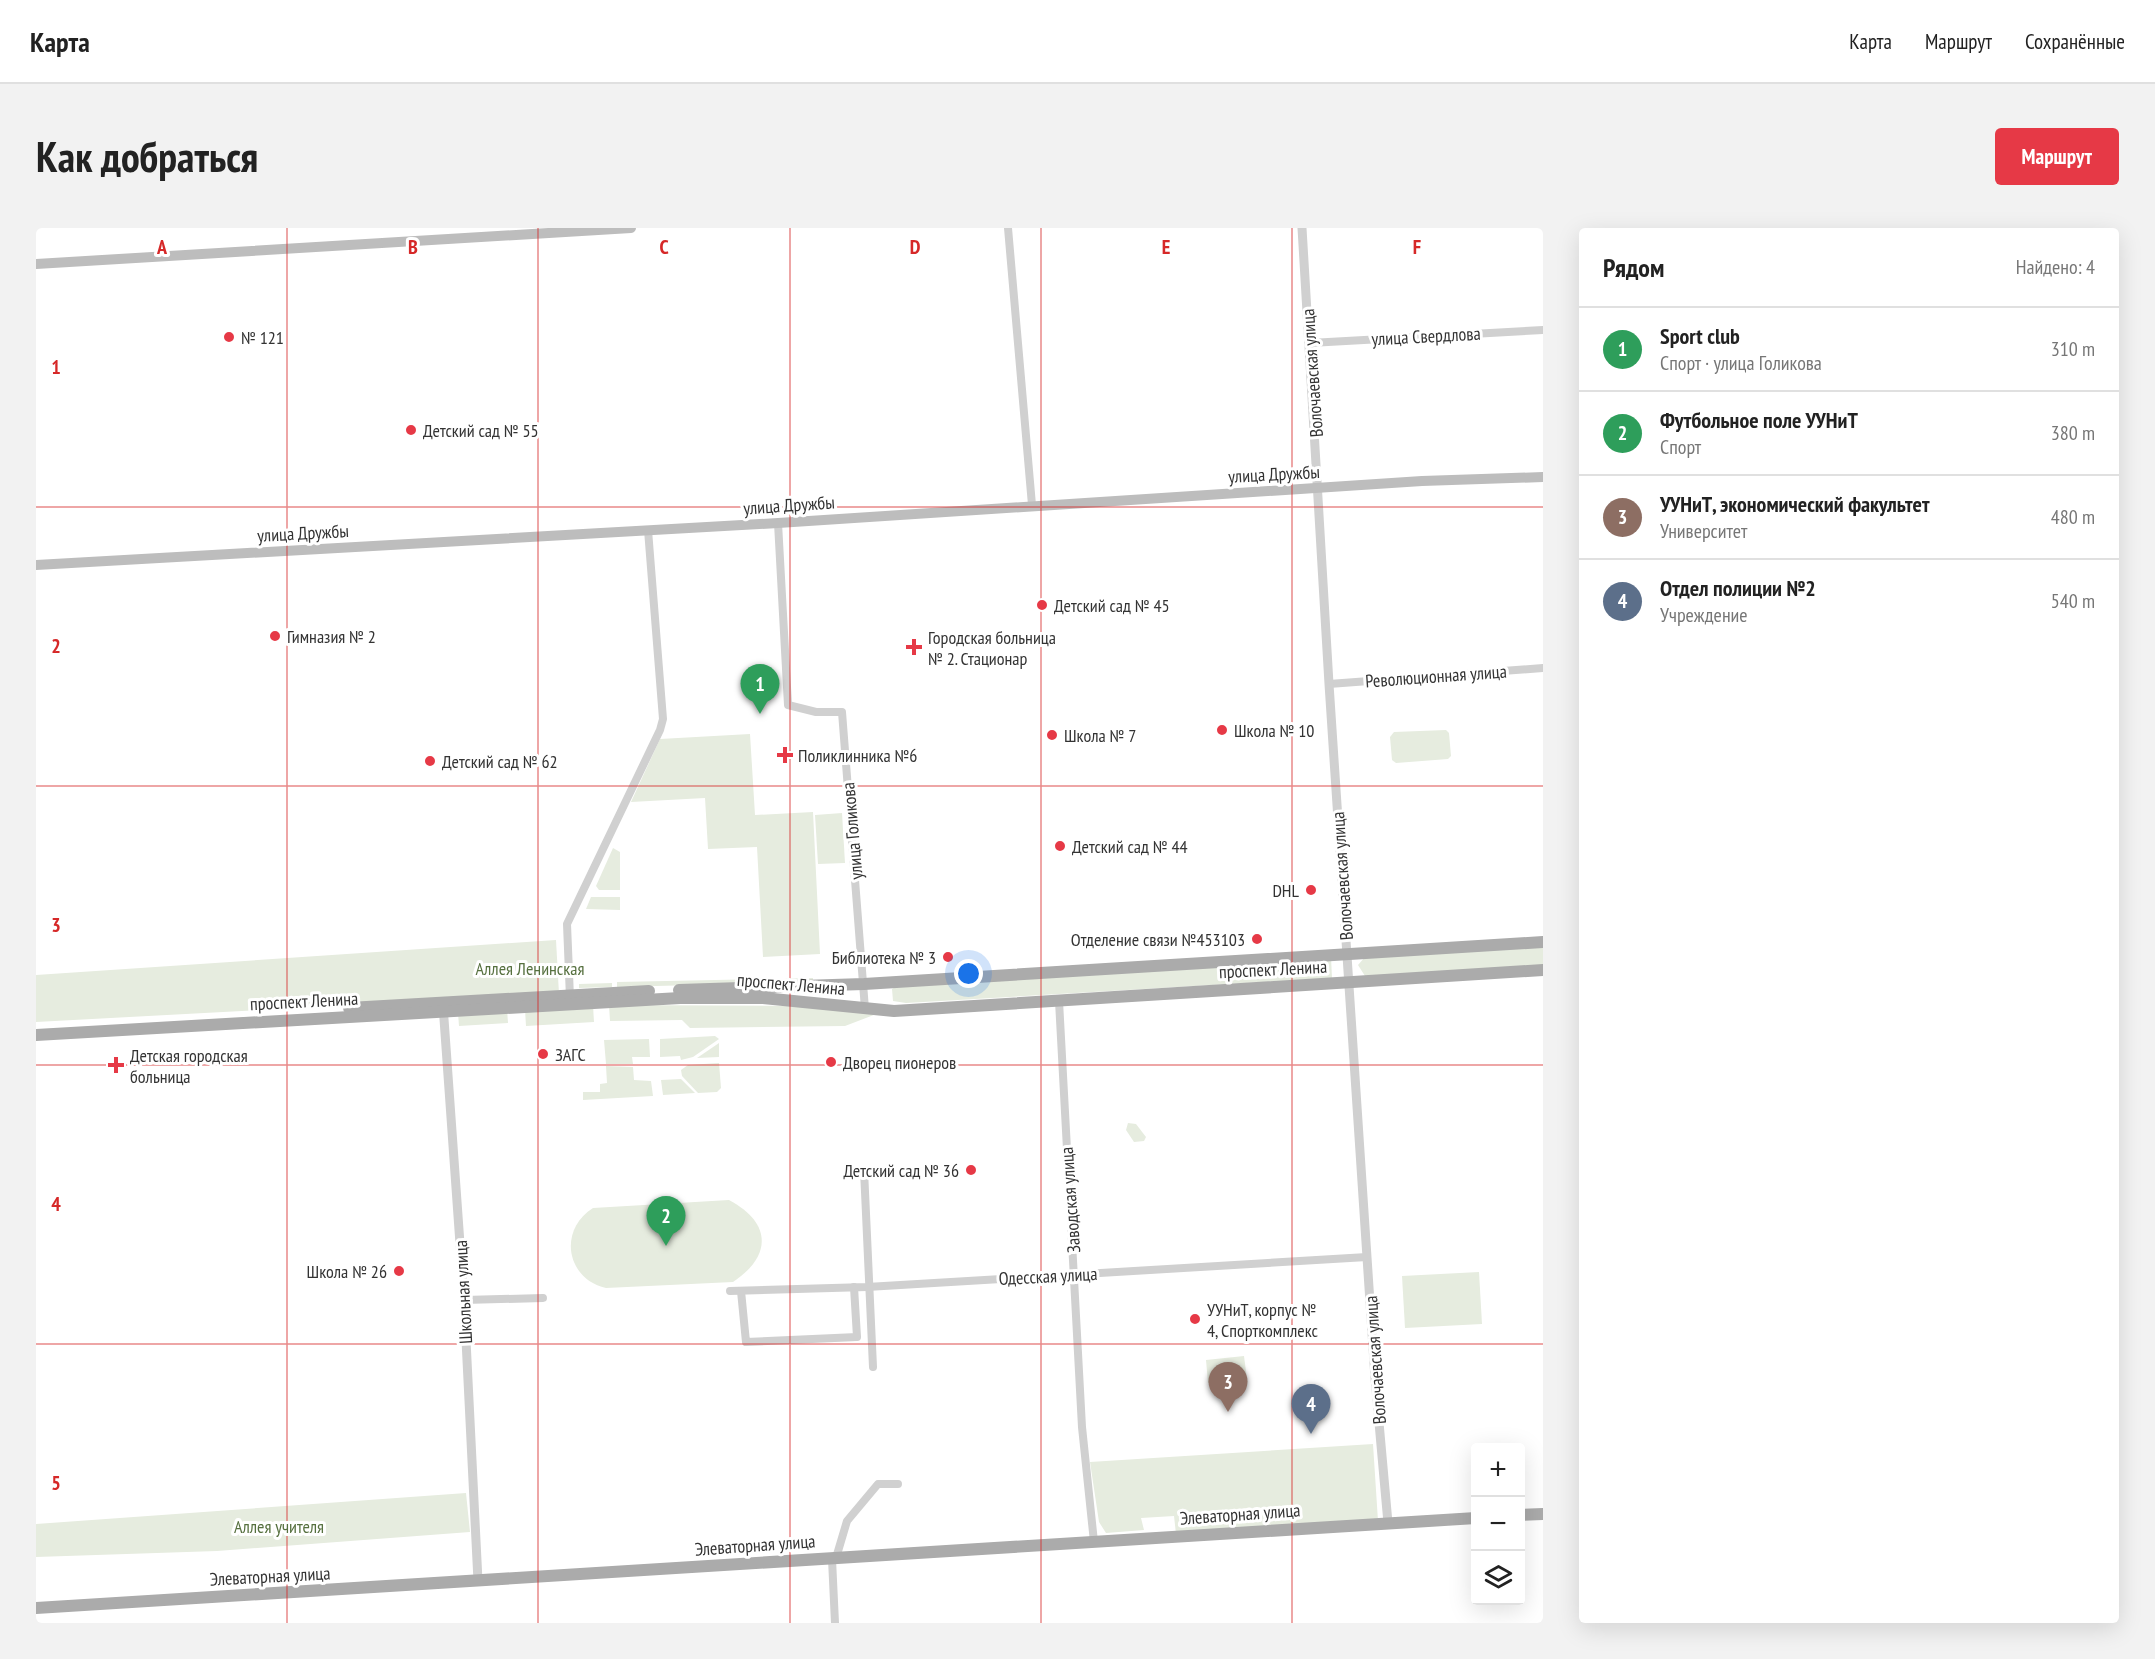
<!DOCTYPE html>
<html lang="ru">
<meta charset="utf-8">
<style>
:root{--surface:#fff;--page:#f2f2f2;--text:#222;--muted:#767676;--line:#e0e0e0;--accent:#e63946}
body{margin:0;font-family:"PT Sans Narrow",sans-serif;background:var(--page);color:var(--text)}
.controls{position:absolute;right:18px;bottom:18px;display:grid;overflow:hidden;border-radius:6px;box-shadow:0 6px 24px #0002}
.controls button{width:54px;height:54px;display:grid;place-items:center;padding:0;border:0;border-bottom:2px solid var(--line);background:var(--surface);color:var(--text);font:30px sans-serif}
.you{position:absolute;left:933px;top:746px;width:21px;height:21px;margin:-15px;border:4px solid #fff;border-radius:50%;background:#1a73e8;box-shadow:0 0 0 9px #1a73e833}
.badge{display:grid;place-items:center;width:39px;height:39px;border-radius:50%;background:var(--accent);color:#fff;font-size:20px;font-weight:700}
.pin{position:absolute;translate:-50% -50px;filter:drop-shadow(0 2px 3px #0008)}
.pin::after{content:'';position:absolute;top:32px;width:21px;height:18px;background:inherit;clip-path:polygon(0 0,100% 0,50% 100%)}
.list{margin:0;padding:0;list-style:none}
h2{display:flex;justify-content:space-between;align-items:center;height:78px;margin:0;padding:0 24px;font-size:26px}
h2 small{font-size:20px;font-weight:400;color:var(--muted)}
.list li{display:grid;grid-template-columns:39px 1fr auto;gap:18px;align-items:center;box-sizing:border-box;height:84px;padding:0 24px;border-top:2px solid var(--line)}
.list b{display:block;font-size:22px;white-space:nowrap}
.list p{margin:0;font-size:20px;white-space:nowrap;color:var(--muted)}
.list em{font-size:20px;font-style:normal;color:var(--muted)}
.icon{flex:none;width:33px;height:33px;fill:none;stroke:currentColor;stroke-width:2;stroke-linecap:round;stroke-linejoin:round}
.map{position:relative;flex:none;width:1507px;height:1395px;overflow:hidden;border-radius:6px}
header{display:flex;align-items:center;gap:36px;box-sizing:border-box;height:84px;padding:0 30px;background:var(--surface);border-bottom:2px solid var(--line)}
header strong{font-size:28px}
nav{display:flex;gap:33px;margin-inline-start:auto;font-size:21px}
.intro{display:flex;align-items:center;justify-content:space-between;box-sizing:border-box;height:144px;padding:0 36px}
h1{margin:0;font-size:42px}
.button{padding:15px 27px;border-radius:6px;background:var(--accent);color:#fff;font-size:21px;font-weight:700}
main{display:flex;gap:36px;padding:0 36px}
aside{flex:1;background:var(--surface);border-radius:6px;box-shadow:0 6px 24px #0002}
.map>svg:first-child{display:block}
.green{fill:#e6ecdf}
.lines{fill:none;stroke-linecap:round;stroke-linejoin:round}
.minor{stroke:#d0d0d0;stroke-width:8}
.tertiary{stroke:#d0d0d0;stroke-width:9}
.secondary{stroke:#bdbdbd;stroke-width:10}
.primary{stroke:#ababab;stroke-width:12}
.grid{fill:none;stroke:#d62828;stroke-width:1.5;stroke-opacity:0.55}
.poi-dot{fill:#e63946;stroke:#fff;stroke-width:2}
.labels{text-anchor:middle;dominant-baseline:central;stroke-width:6;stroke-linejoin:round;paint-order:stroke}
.street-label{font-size:18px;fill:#333;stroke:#fff}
.poi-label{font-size:18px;fill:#333;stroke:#fff;text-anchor:start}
.park-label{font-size:18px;fill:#56703f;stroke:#fff}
.grid-label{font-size:20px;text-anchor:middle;font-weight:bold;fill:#d62828;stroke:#fff;stroke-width:6;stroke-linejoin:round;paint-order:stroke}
</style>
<header>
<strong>Карта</strong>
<nav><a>Карта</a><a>Маршрут</a><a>Сохранённые</a></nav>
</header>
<div class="intro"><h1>Как добраться</h1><a class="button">Маршрут</a></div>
<main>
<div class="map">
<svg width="1507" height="1395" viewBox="0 0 1507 1395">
<rect width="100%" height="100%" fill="#fff"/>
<g class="green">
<polygon points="1410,502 1413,505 1415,528 1412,531 1360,535 1356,532 1354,509 1358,504"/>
<polygon points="714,506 719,587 777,584 784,726 727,729 721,619 672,621 669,570 595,574 624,511"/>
<polygon points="806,585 809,635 782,636 779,587"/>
<polygon points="577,620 584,624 584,662 563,662 560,658"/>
<polygon points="555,669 584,669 584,682 550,681"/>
<polygon points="520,712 523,766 0,794 0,747"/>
<polygon points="1507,719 1507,737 1329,748 1322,737 1329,729"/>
<polygon points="1295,729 1296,750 870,775 857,773 856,761 865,756"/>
<polygon points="777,750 777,754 581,759 581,754"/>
<polygon points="576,755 576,759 543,760 543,756"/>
<polygon points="557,777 558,794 490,798 489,781"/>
<polygon points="573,777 771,778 843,785 809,798 654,800 646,792 574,793"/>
<polygon points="471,781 472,795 423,798 422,785"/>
<polygon points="679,808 683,811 657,829 645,832 644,828 624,829 624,811"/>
<polygon points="613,811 614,829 596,829 597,836 570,836 568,812"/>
<polygon points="683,815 683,829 661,830"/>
<polygon points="683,835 685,860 681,864 662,865 646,848 645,842 652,837"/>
<polygon points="570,838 597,839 598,852 615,853 617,868 547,872 547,864 564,864 564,856 571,855"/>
<polygon points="645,851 659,865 627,867 625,852"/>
<polygon points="1092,895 1100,896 1110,909 1108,913 1098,914 1090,902"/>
<path d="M693,972C736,995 736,1028 697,1054L570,1060C530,1051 522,1002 557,980Z"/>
<polygon points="1443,1044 1446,1096 1369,1100 1366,1048"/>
<polygon points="1208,1128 1211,1151 1172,1155 1170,1132"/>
<polygon points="1337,1216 1342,1293 1140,1306 1138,1288 1105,1290 1108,1302 1070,1305 1063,1294 1054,1234"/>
<polygon points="430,1265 434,1304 181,1323 0,1329 0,1296"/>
</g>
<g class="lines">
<g class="minor">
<polyline points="972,0 996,277"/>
<polyline points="1274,115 1507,102"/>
<polyline points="742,295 752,477 780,484 806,484 829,781"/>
<polyline points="1293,456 1507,440"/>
<polyline points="534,770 531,696 624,502 627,491 612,302"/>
<polyline points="1023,773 1046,1199 1058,1314"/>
<polyline points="828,942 837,1139"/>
<polyline points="694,1063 831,1059 1331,1029"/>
<polyline points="705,1063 710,1114 821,1109 818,1059"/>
<polyline points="428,1072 507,1070"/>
<polyline points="800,1330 811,1293 842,1256 862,1256"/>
<polyline points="796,1331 799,1395"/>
</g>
<g class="tertiary">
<polyline points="1266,0 1293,456 1339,1150 1352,1295"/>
<polyline points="407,777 428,1072 442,1353"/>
</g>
<g class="secondary">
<polyline points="0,36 595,0"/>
<polyline points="0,337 742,295 1386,253 1507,249"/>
</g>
<g class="primary">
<polyline points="643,762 828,756 1507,714"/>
<polyline points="313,780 613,763"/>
<polyline points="0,807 644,770 727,770 858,783 1507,742"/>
<polyline points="1484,1287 1507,1286"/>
<polyline points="0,1380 1440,1290"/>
</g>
</g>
<path class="grid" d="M251,0V1395M502,0V1395M754,0V1395M1005,0V1395M1256,0V1395M0,279H1507M0,558H1507M0,837H1507M0,1116H1507"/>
<g class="poi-dot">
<circle cx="193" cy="109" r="6"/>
<circle cx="375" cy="202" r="6"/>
<circle cx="1006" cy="377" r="6"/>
<circle cx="239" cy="408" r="6"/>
<path d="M875 410h6v6h6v6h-6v6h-6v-6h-6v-6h6z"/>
<circle cx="1186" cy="502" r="6"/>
<circle cx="1016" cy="507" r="6"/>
<path d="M746 518h6v6h6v6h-6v6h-6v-6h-6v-6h6z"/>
<circle cx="394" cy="533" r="6"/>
<circle cx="1024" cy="618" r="6"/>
<circle cx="1275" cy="662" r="6"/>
<circle cx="1221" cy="711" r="6"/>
<circle cx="912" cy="729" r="6"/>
<circle cx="507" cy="826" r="6"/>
<circle cx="795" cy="834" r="6"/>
<path d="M77 828h6v6h6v6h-6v6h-6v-6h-6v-6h6z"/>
<circle cx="935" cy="942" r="6"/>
<circle cx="363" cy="1043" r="6"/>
<circle cx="1159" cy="1091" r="6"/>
</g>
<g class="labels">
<g class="street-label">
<text transform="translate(1390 108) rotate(-3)">улица Свердлова</text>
<text transform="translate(1276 145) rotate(-94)">Волочаевская улица</text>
<text transform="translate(1238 246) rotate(-3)">улица Дружбы</text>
<text transform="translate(753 277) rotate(-4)">улица Дружбы</text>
<text transform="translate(267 305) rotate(-3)">улица Дружбы</text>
<text transform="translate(1400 448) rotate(-4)">Революционная улица</text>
<text transform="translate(816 603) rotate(-95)">улица Голикова</text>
<text transform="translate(1306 648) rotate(-94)">Волочаевская улица</text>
<text transform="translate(1237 741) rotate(-3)">проспект Ленина</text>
<text transform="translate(755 756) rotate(5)">проспект Ленина</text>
<text transform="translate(268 773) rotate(-3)">проспект Ленина</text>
<text transform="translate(1034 972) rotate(-94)">Заводская улица</text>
<text transform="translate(1012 1048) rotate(-3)">Одесская улица</text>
<text transform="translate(427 1064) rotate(-93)">Школьная улица</text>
<text transform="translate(1339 1132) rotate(-94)">Волочаевская улица</text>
<text transform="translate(1204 1286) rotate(-4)">Элеваторная улица</text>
<text transform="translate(719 1317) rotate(-4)">Элеваторная улица</text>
<text transform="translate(234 1348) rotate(-3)">Элеваторная улица</text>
</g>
<g class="poi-label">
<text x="205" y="109">№ 121</text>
<text x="387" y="202">Детский сад № 55</text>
<text x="1018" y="377">Детский сад № 45</text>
<text x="251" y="408">Гимназия № 2</text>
<text x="892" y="409">Городская больница<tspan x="892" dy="21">№ 2. Стационар</tspan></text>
<text x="1198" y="502">Школа № 10</text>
<text x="1028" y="507">Школа № 7</text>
<text x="762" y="527">Поликлинника №6</text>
<text x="406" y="533">Детский сад № 62</text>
<text x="1036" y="618">Детский сад № 44</text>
<text x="1263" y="662" text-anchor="end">DHL</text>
<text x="1209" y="711" text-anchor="end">Отделение связи №453103</text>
<text x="900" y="729" text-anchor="end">Библиотека № 3</text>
<text x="519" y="826">ЗАГС</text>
<text x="94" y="827">Детская городская<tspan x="94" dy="21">больница</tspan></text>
<text x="807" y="834">Дворец пионеров</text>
<text x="923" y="942" text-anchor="end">Детский сад № 36</text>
<text x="351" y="1043" text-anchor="end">Школа № 26</text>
<text x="1171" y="1081">УУНиТ, корпус №<tspan x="1171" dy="21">4, Спорткомплекс</tspan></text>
</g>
<g class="park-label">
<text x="494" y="740">Аллея Ленинская</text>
<text x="243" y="1298">Аллея учителя</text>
</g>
</g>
<g class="grid-label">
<text x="126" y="26">A</text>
<text x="377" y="26">B</text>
<text x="628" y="26">C</text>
<text x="879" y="26">D</text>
<text x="1130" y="26">E</text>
<text x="1381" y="26">F</text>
<text x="20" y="146">1</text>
<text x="20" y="425">2</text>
<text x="20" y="704">3</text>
<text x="20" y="983">4</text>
<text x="20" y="1262">5</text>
</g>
</svg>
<div class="controls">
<button>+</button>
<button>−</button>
<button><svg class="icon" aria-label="layers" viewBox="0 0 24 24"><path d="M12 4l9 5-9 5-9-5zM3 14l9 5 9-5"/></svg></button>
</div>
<div class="you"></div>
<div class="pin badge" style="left:724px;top:486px;background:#2e9e5b">1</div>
<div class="pin badge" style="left:630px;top:1018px;background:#2e9e5b">2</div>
<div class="pin badge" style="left:1192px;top:1184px;background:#8d6e63">3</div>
<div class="pin badge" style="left:1275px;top:1206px;background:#5c6f8a">4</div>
</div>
<aside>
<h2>Рядом<small>Найдено: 4</small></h2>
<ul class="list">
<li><span class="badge" style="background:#2e9e5b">1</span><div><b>Sport club</b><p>Спорт · улица Голикова</p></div><em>310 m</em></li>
<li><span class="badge" style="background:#2e9e5b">2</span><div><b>Футбольное поле УУНиТ</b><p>Спорт</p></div><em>380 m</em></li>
<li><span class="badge" style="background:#8d6e63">3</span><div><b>УУНиТ, экономический факультет</b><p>Университет</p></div><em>480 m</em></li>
<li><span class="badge" style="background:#5c6f8a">4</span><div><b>Отдел полиции №2</b><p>Учреждение</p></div><em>540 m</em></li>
</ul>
</aside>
</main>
